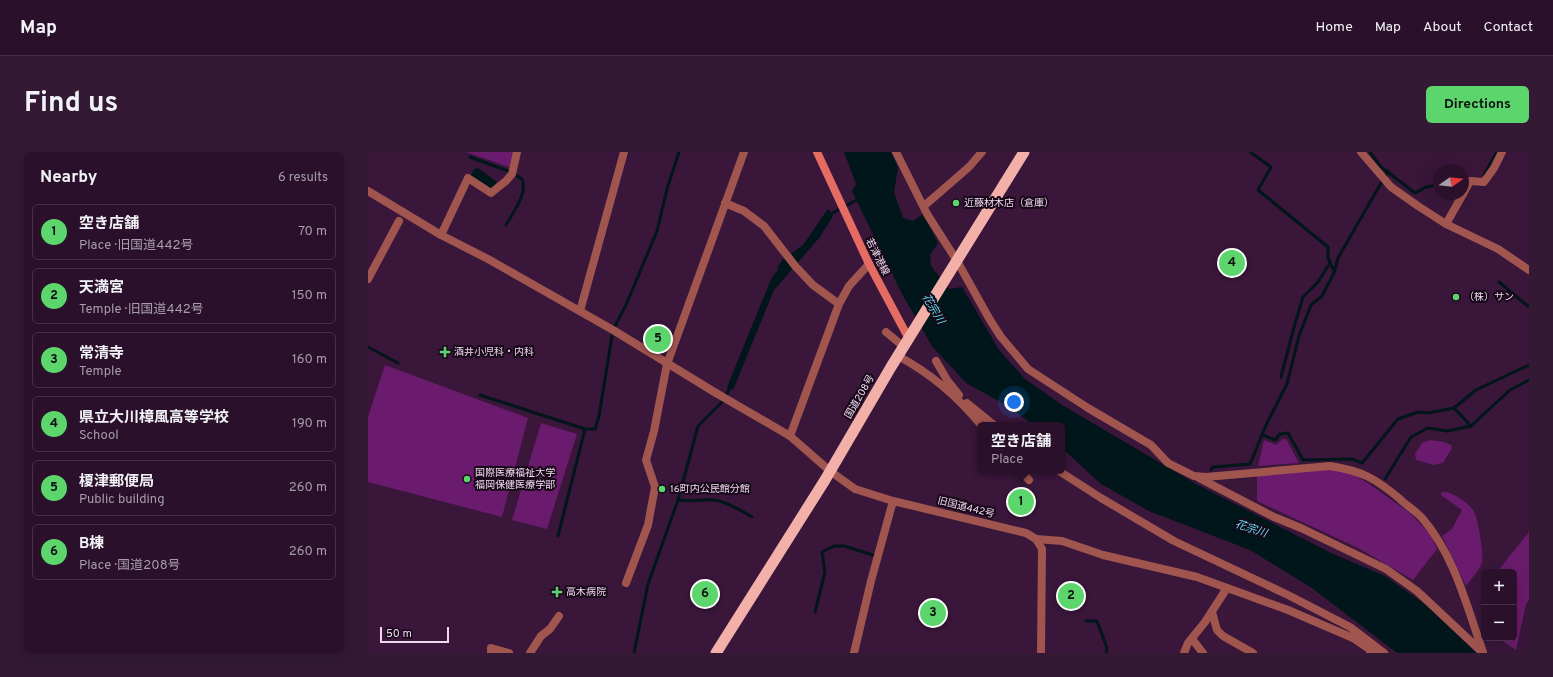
<!DOCTYPE html>
<meta charset="utf-8">
<style>
:root{--surface:#2b102c;--page:#331934;--text:#f1f3f6;--muted:#a69da9;--line:#473048;--accent:#5cd56d}
body{margin:0;font-family:Overpass,"Noto Sans JP",sans-serif;background:var(--page);color:var(--text)}
.controls{position:absolute;right:12px;bottom:12px;display:grid;overflow:hidden;border-radius:6px;box-shadow:0 4px 16px #0002}
.controls button{width:36px;height:36px;display:grid;place-items:center;padding:0;border:0;border-bottom:1px solid var(--line);background:var(--surface);color:var(--text);font:20px sans-serif}
.compass{position:absolute;left:1065px;top:12px;width:36px;height:36px;border-radius:50%;background:var(--surface);box-shadow:0 4px 16px #0002;rotate:76deg}
.scale{position:absolute;left:12px;bottom:10px;width:69px;box-sizing:border-box;padding-left:4px;border:2px solid #f0d9f0;border-top:0;font-size:11px;line-height:14px;white-space:nowrap;color:#f0d9f0;-webkit-text-stroke:3px #180918;paint-order:stroke}
.you{position:absolute;left:646px;top:250px;width:14px;height:14px;margin:-10px;border:3px solid #fff;border-radius:50%;background:#1a73e8;box-shadow:0 0 0 6px #1a73e833}
.badge{display:grid;place-items:center;width:26px;height:26px;border-radius:50%;background:var(--accent);color:#111;font-size:13px;font-weight:700}
.pin{position:absolute;translate:-50% -50%;border:2px solid #fff;box-shadow:0 1px 4px #0006}
.popup{position:absolute;left:609px;top:270px;width:88px;height:52px;box-sizing:border-box;display:grid;place-content:center;border-radius:6px;background:var(--surface);filter:drop-shadow(0 1px 3px #0005);font-size:13px;white-space:nowrap;color:var(--muted)}
.popup b{font-size:15px;color:var(--text)}
.popup::after{content:'';position:absolute;left:50%;top:100%;margin-left:-8px;border:8px solid transparent;border-top-color:var(--surface)}
.list{margin:0;padding:0;list-style:none}
h2{display:flex;justify-content:space-between;align-items:center;height:52px;margin:0;padding:0 16px;font-size:17px}
h2 small{font-size:13px;font-weight:400;color:var(--muted)}
.list li{display:grid;grid-template-columns:26px 1fr auto;gap:12px;align-items:center;box-sizing:border-box;height:56px;margin:0 8px 8px;padding:0 8px;border:1px solid var(--line);border-radius:6px}
.list b{display:block;font-size:15px;white-space:nowrap}
.list p{margin:0;font-size:13px;white-space:nowrap;color:var(--muted)}
.list em{font-size:13px;font-style:normal;color:var(--muted)}
.map{position:relative;flex:none;width:1161px;height:501px;overflow:hidden;border-radius:6px}
header{display:flex;align-items:center;gap:24px;box-sizing:border-box;height:56px;padding:0 20px;background:var(--surface);border-bottom:1px solid var(--line)}
header strong{font-size:19px}
nav{display:flex;gap:22px;margin-inline-start:auto;font-size:14px}
.intro{display:flex;align-items:center;justify-content:space-between;box-sizing:border-box;height:96px;padding:0 24px}
h1{margin:0;font-size:28px}
.button{padding:10px 18px;border-radius:6px;background:var(--accent);color:#111;font-size:14px;font-weight:700}
main{display:flex;gap:24px;padding:0 24px}
aside{flex:1;background:var(--surface);border-radius:6px;box-shadow:0 4px 16px #0002}
.map>svg:first-child{display:block}
.green{fill:#6a1b6d}
.water{fill:#00161a}
.lines{fill:none;stroke-linecap:round;stroke-linejoin:round}
.stream{stroke:#00161a;stroke-width:3}
.minor{stroke:#a0554e;stroke-width:8}
.tertiary{stroke:#a0554e;stroke-width:8}
.secondary{stroke:#e46c63;stroke-width:8}
.trunk{stroke:#f2b0a8;stroke-width:11}
.poi-dot{fill:#5cd56d;stroke:#180918;stroke-width:1.5}
.labels{text-anchor:middle;dominant-baseline:central;stroke-width:4;stroke-linejoin:round;paint-order:stroke}
.poi-label{font-size:10px;fill:#f0d9f0;stroke:#180918;text-anchor:start}
.street-label{font-size:10px;fill:#f0d9f0;stroke:#180918}
.water-label{font-size:11px;font-style:italic;fill:#5fe1f1;stroke:#180918}
</style>
<header>
<strong>Map</strong>
<nav><a>Home</a><a>Map</a><a>About</a><a>Contact</a></nav>
</header>
<div class="intro"><h1>Find us</h1><a class="button">Directions</a></div>
<main>
<aside>
<h2>Nearby<small>6 results</small></h2>
<ul class="list">
<li><span class="badge">1</span><div><b>空き店舗</b><p>Place · 旧国道442号</p></div><em>70 m</em></li>
<li><span class="badge">2</span><div><b>天満宮</b><p>Temple · 旧国道442号</p></div><em>150 m</em></li>
<li><span class="badge">3</span><div><b>常清寺</b><p>Temple</p></div><em>160 m</em></li>
<li><span class="badge">4</span><div><b>県立大川樟風高等学校</b><p>School</p></div><em>190 m</em></li>
<li><span class="badge">5</span><div><b>榎津郵便局</b><p>Public building</p></div><em>260 m</em></li>
<li><span class="badge">6</span><div><b>B棟</b><p>Place · 国道208号</p></div><em>260 m</em></li>
</ul>
</aside>
<div class="map">
<svg width="1161" height="501" viewBox="0 0 1161 501">
<rect width="100%" height="100%" fill="#39163a"/>
<g class="green">
<polygon points="98,0 146,0 141,15"/>
<polygon points="17,213 160,266 134,365 0,330 0,265"/>
<polygon points="173,271 209,282 179,377 144,368"/>
<polygon points="915,287 918,287 931,311 890,314 896,288 908,293"/>
<polygon points="1062,288 1076,290 1083,293 1084,296 1075,311 1066,313 1048,308 1047,302 1054,291"/>
<polygon points="933,318 966,318 984,321 1004,334 1042,361 1063,383 1069,397 1045,428 990,396 889,349 889,324"/>
<path d="M1074,340C1084,339 1099,350 1105,358C1110,365 1116,402 1114,411C1111,419 1103,427 1098,434L1074,384L1084,377L1094,358L1073,343Z"/>
<polygon points="1161,380 1161,448 1158,452 1148,498 1130,486 1146,486 1146,420 1129,420"/>
</g>
<g class="water">
<polygon points="476,0 523,0 530,16 526,40 535,66 545,69 555,62 570,91 562,103 563,114 581,137 594,135 631,198 657,227 694,253 830,333 963,401 1017,424 1058,453 1108,501 1029,501 944,436 882,398 781,359 733,332 694,296 694,273 666,273 638,253 598,231 564,194 533,140 484,39 488,32"/>
<polygon points="110,16 129,30 124,37 102,25 106,17"/>
<polygon points="460,57 465,64 452,85 406,138 365,238 359,235 404,125 410,118 409,116 415,107 435,93"/>
</g>
<g class="lines">
<g class="stream">
<polyline points="882,0 903,15 890,38 960,95 960,106 966,119"/>
<polyline points="1002,0 1013,15 1047,41 1058,35 1071,33"/>
<polyline points="102,5 143,20"/>
<polyline points="1116,23 1129,0"/>
<polyline points="461,65 463,62 492,46"/>
<path d="M138,73C145,60 160,42 154,27L146,22"/>
<polyline points="1131,130 1161,155"/>
<polyline points="0,195 30,211"/>
<polyline points="913,225 926,175 935,145 950,130 962,111"/>
<polyline points="112,243 217,277 190,384"/>
<polyline points="1103,274 1086,256 1108,238 1161,213"/>
<polyline points="217,277 227,277 231,264 245,178 258,153 289,79 299,37 311,0"/>
<polyline points="895,283 907,288 912,282 920,281 935,308 984,307 994,311 1030,267 1050,260 1060,261 1086,256"/>
<polyline points="843,318 845,315 882,312 899,271 919,232 931,184 943,153 954,144 966,121 970,106 1020,19"/>
<polyline points="1017,327 1043,285 1060,276 1079,279 1103,274 1142,238 1161,228"/>
<path d="M310,348C323,350 334,347 346,348C358,349 374,359 384,365"/>
<polyline points="447,460 457,420 454,400 466,394 476,394 505,403"/>
<polyline points="718,469 729,469 739,496 738,501"/>
<polyline points="266,501 280,432 310,348 330,274 357,247 362,234"/>
</g>
<g class="minor">
<polyline points="993,0 1023,35 1050,54 1078,72 1130,97 1161,118"/>
<polyline points="0,39 73,83 120,107 245,178 348,241"/>
<polyline points="1095,42 1102,29 1116,30 1126,16 1134,0"/>
<polyline points="357,51 376,59 396,74 428,115 445,133 471,152"/>
<polyline points="556,54 601,15 614,0"/>
<polyline points="1078,72 1095,42"/>
<polyline points="73,83 100,26 123,41 138,29 144,22 149,0"/>
<path d="M589,109L622,168L633,185L660,217L720,256L783,293L800,311L826,324L838,325L962,314C994,319 1007,326 1032,347C1039,354 1049,360 1055,367C1087,405 1099,455 1115,500"/>
<polyline points="0,127 31,69"/>
<polyline points="212,159 256,0"/>
<polyline points="518,180 536,195"/>
<path d="M530,204C562,221 590,245 613,273"/>
<polyline points="568,209 579,228 591,243"/>
<polyline points="599,251 626,273"/>
<polyline points="422,284 471,152 481,134 501,112"/>
<polyline points="653,319 661,328"/>
<polyline points="691,319 733,346 806,389 920,443 982,475 1016,501"/>
<polyline points="831,326 906,365 933,376 1018,417 1049,439 1113,499"/>
<polyline points="668,387 694,389 735,403 829,425 920,458 985,486 1007,501"/>
<polyline points="258,431 280,373 287,335 278,308 286,279 299,212 376,0"/>
<polyline points="844,460 849,478 855,484 885,501"/>
<polyline points="824,487 835,501"/>
<polyline points="123,501 123,496 141,501"/>
<polyline points="162,501 173,484 182,477 191,464"/>
<polyline points="486,501 503,429 525,349"/>
<polyline points="816,501 820,491 837,470 859,436"/>
</g>
<g class="tertiary">
<polyline points="528,0 559,62 589,109"/>
<polyline points="348,241 422,284 462,319 487,337 525,349 658,381 668,387 674,397 673,501"/>
<polyline points="1002,501 1004,498"/>
</g>
<polyline class="secondary" points="449,0 501,112 541,187"/>
<polyline class="trunk" points="348,501 457,328 523,215 656,0"/>
</g>
<g class="poi-dot">
<circle cx="588" cy="51" r="4"/>
<circle cx="1088" cy="145" r="4"/>
<path d="M75 194h4v4h4v4h-4v4h-4v-4h-4v-4h4z"/>
<circle cx="99" cy="327" r="4"/>
<circle cx="294" cy="337" r="4"/>
<path d="M187 434h4v4h4v4h-4v4h-4v-4h-4v-4h4z"/>
</g>
<g class="labels">
<g class="poi-label">
<text x="596" y="51">近藤材木店（倉庫）</text>
<text x="1096" y="145">（株）サン</text>
<text x="86" y="200">酒井小児科・内科</text>
<text x="107" y="321">国際医療福祉大学<tspan x="107" dy="12">福岡保健医療学部</tspan></text>
<text x="302" y="337">16町内公民館分館</text>
<text x="198" y="440">高木病院</text>
</g>
<g class="street-label">
<text transform="translate(509 105) rotate(63)">若津港線</text>
<text transform="translate(492 245) rotate(-60)">国道208号</text>
<text transform="translate(598 356) rotate(14)">旧国道442号</text>
</g>
<g class="water-label">
<text transform="translate(565 157) rotate(59)">花宗川</text>
<text transform="translate(883 377) rotate(18)">花宗川</text>
</g>
</g>
</svg>
<div class="controls">
<button>+</button>
<button>−</button>
</div>
<svg class="compass" viewBox="-18 -18 36 36"><path d="M0-13l5 13h-10z" fill="#e53935"/><path d="M0 13l5-13h-10z" fill="#a69da9"/></svg>
<div class="scale">50 m</div>
<div class="you"></div>
<div class="pin badge" style="left:653px;top:350px">1</div>
<div class="popup"><b>空き店舗</b>Place</div>
<div class="pin badge" style="left:703px;top:444px">2</div>
<div class="pin badge" style="left:565px;top:461px">3</div>
<div class="pin badge" style="left:864px;top:111px">4</div>
<div class="pin badge" style="left:290px;top:187px">5</div>
<div class="pin badge" style="left:337px;top:442px">6</div>
</div>
</main>
